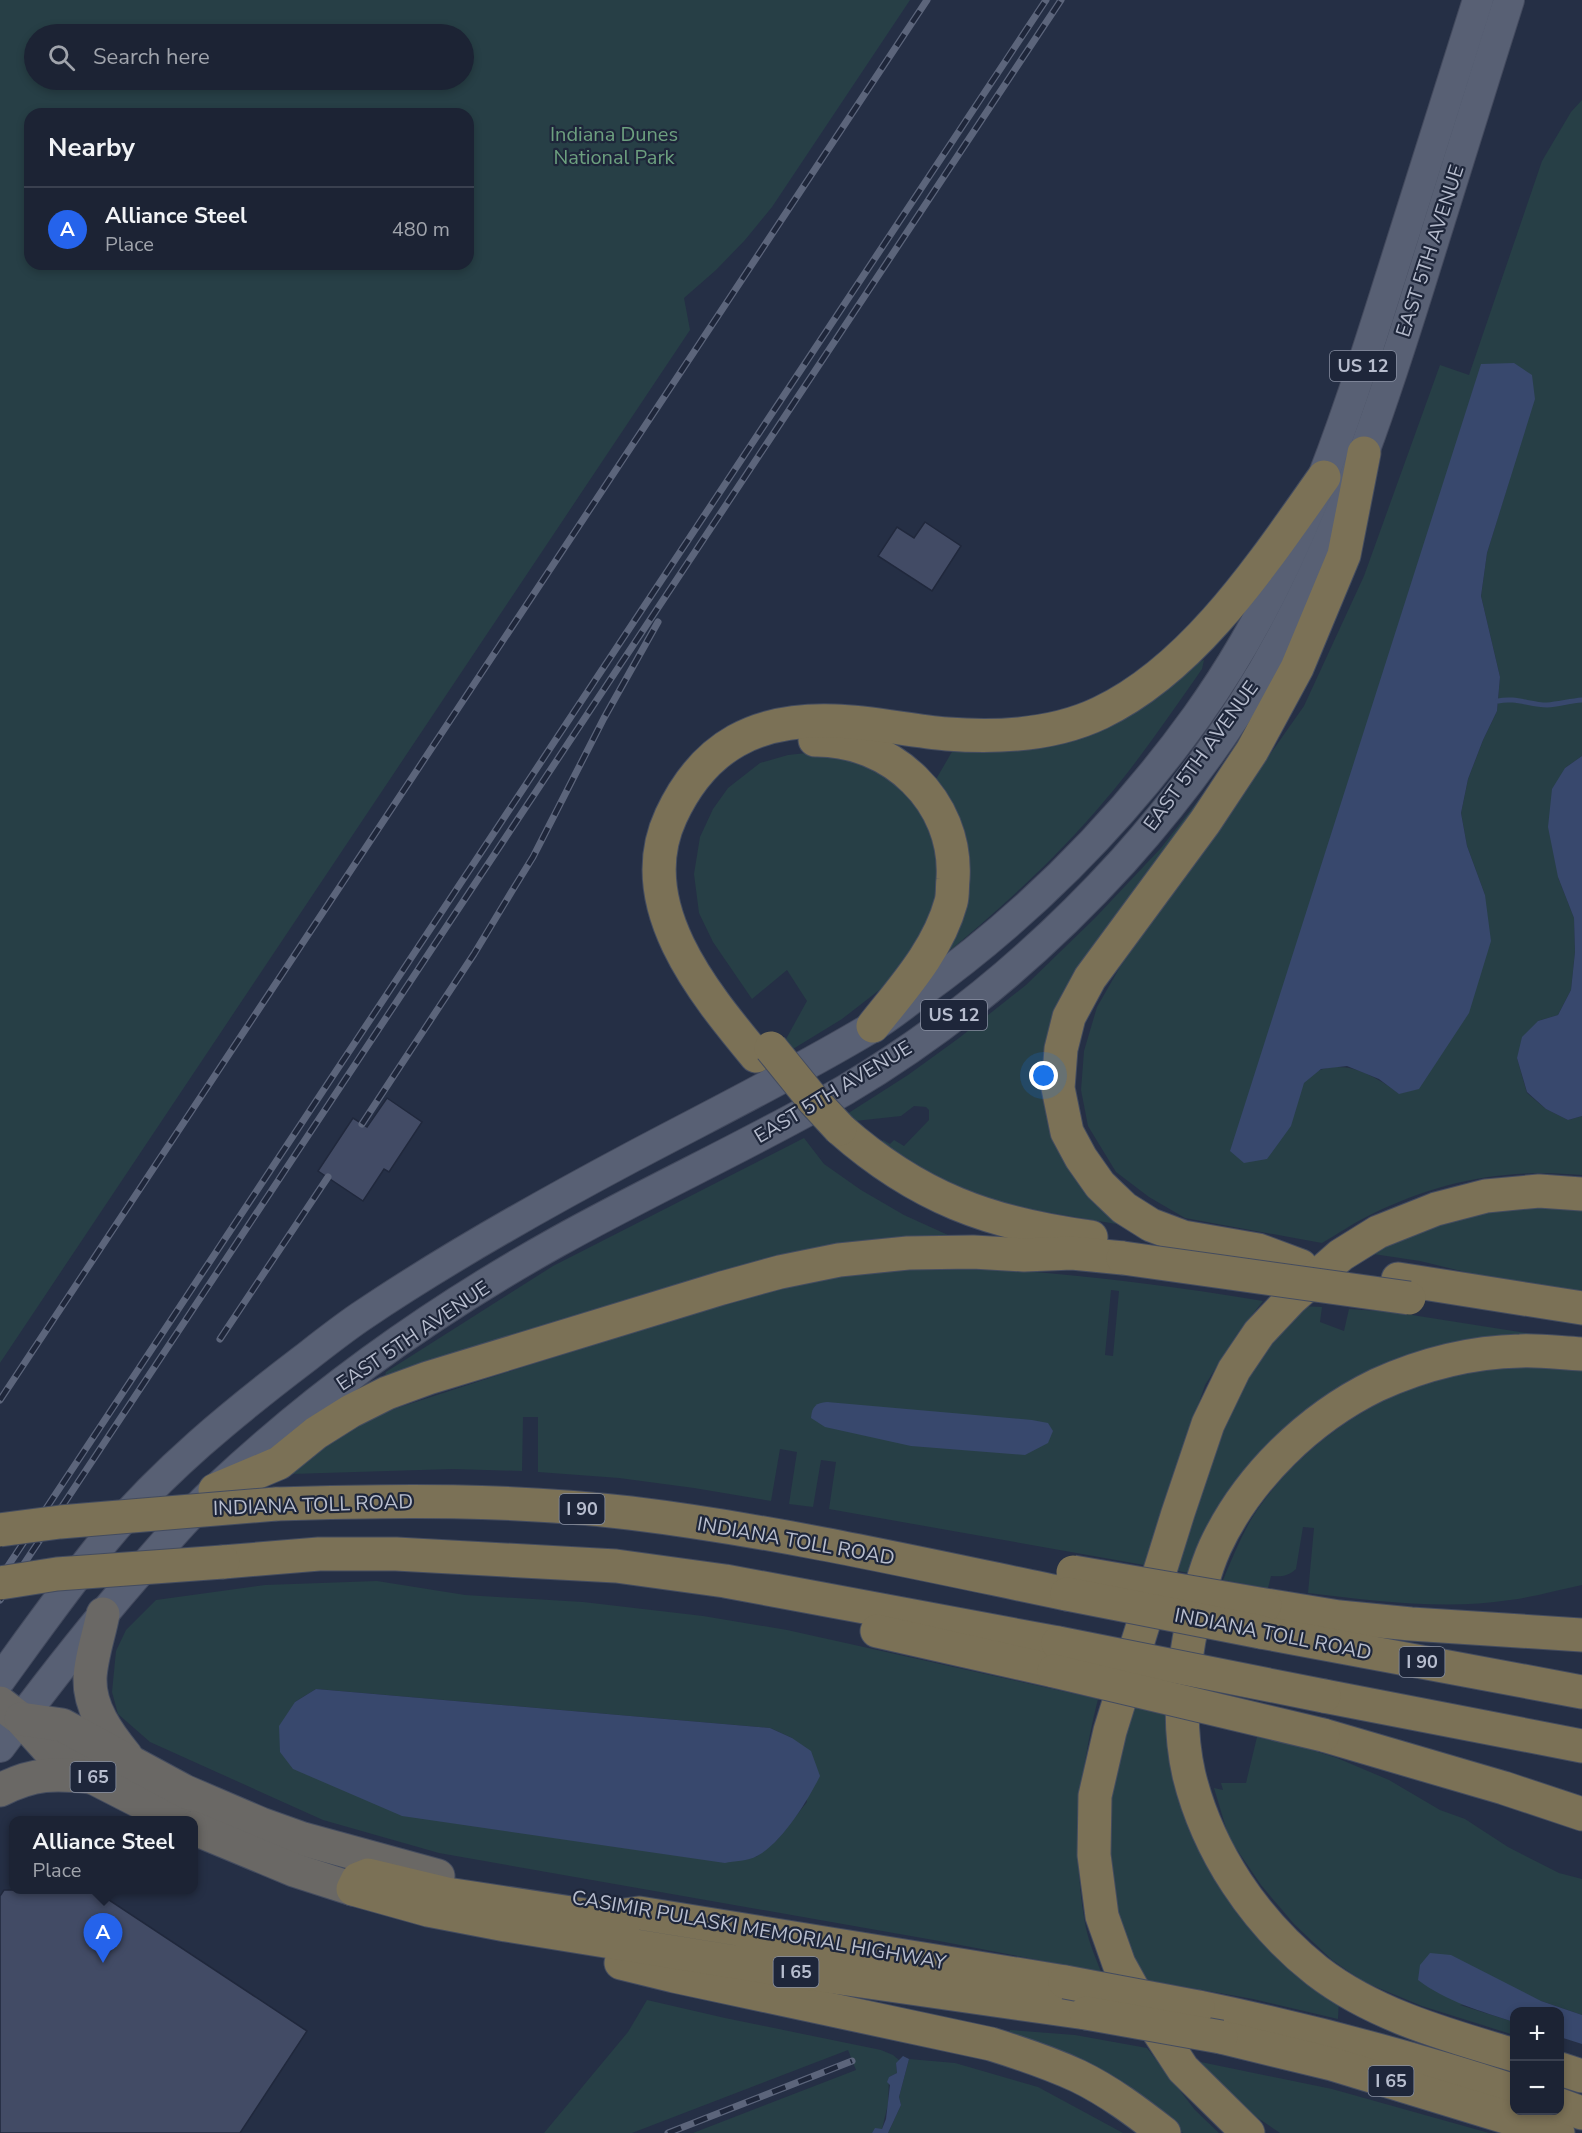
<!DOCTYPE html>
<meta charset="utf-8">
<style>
:root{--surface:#1c2334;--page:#292f40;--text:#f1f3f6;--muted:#a0a4ac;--line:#3a404f;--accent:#2563eb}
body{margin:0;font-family:"Nunito Sans",sans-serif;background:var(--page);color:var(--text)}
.controls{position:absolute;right:18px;bottom:18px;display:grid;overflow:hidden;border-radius:12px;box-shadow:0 3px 9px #0003}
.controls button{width:54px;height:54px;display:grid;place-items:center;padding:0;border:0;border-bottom:2px solid var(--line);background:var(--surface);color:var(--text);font:30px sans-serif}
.you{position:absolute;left:1044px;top:1076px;width:21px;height:21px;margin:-15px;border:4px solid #fff;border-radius:50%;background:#1a73e8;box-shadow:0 0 0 9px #1a73e833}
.badge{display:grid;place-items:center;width:39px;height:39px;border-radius:50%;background:var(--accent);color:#fff;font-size:20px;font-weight:700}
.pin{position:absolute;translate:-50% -50px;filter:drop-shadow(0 2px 3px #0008)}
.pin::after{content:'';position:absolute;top:32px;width:21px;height:18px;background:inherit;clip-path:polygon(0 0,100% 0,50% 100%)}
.popup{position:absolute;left:9px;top:1816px;width:189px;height:78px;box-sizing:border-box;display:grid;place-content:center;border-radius:12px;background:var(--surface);filter:drop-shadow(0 2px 4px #0005);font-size:20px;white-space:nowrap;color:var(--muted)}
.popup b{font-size:22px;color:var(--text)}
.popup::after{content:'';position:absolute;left:50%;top:100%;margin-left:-12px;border:12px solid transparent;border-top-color:var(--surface)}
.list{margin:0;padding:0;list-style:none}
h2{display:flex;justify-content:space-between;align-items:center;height:78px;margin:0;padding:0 24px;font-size:26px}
h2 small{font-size:20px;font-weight:400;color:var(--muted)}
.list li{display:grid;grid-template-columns:39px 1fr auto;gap:18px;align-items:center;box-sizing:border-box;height:84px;padding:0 24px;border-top:2px solid var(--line)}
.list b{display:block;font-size:22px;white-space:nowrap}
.list p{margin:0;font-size:20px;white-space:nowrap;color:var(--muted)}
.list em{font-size:20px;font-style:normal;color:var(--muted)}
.icon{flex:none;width:33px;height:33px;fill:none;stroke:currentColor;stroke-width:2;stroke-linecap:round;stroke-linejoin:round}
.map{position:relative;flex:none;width:1582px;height:2133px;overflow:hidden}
.search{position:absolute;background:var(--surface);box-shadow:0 3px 9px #0003;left:24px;top:24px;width:450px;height:66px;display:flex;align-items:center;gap:15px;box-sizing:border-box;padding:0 21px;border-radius:33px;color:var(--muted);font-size:22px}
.panel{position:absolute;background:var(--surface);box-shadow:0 3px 9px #0003;left:24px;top:108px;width:450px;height:162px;border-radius:18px}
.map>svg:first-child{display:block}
.green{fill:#273f46;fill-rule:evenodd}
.water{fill:#38486d}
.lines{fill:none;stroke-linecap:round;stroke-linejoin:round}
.stream{stroke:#38486d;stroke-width:5}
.building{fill:#424b65;stroke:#20283c;stroke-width:1.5}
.primary-casing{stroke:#434a5e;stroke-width:32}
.trunk-casing{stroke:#444c5f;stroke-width:35}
.motorway-casing{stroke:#444c5f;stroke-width:35}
.primary{stroke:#586074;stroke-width:30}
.trunk{stroke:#6a6865;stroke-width:33}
.motorway{stroke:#7b7156;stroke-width:33}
.rail-casing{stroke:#5c657b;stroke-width:7}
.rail{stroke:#1e263a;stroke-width:4.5;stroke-dasharray:14;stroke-linecap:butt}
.motorway-bridge-casing{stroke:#444c5f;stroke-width:35;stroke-linecap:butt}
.motorway-bridge{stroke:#7b7156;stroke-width:33}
.labels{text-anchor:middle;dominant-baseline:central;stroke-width:4.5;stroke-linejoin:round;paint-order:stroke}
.shield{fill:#1e263a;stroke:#8990a2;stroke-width:1.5}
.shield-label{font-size:18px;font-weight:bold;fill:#b7bdce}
.park-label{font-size:20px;fill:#6da07f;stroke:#1e263a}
.street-label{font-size:20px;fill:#b7bdce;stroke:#1e263a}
</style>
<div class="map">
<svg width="1582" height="2133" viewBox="0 0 1582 2133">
<rect width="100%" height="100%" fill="#252f45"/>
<g class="green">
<path d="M0,0H910L772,207L745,240L716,270L684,298L690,330L0,1363ZM34,34H464V80H34ZM30,114H468V264H30Z"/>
<path d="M1582,100V756L1565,768L1558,877L1574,918L1575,952L1571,990L1558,1015L1538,1021L1517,1058L1527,1093L1546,1109L1568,1120L1582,1116V1175C1505,1168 1439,1181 1370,1215C1353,1223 1338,1234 1322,1243L1185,1218L1149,1197L1116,1172L1088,1126L1081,1090L1084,1051L1097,1007L1120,967L1304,706L1364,576L1440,365L1469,375L1542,161L1571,112ZM1510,478L1487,553L1481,596L1500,677L1497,711L1483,740L1468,779L1461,813L1467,846L1485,895L1399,1093C1377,1078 1351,1061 1323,1069C1316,1071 1309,1078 1304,1083Z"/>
<path d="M1204,660L1202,669C1171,713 1141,758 1106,799C1058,857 999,910 941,958L935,781L953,750Z"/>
<polygon points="815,752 847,755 898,784 919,805 934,833 940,896 932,927 891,981 842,1019 793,1049 786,1039 807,1001 787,970 752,999 713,942 699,913 694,874 700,837 713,809 728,788 760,763 788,755"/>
<polygon points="1225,766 1090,965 1051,1084 1128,1226 1010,1206 966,1190 921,1170 881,1143 883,1140 890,1144 894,1140 904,1146 929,1120 929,1110 926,1107 914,1106 901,1116 855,1121 847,1114 908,1075 959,1038 1026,985 1095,918 1161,848"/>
<polygon points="804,1138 824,1164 861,1190 904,1215 948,1235 946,1241 383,1381 386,1372 553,1266"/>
<polygon points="1582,1204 1582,1292 1494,1279 1420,1261 1360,1252 1445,1214"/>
<path d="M947,1265C1053,1272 1158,1283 1263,1301L1238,1333L1205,1385L1144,1565L829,1509L836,1462L821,1460L813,1507L789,1504L797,1452L780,1449L771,1501L694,1488L619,1478L538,1472V1417H523L522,1471L453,1469L291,1474L321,1447L351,1427L394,1409L517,1369L657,1325L788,1286L858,1274ZM1111,1290L1119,1291L1113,1356L1105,1355Z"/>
<polygon points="1300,1306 1322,1307 1320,1322 1344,1331 1349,1309 1393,1312 1571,1340 1347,1390 1189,1573 1173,1570 1242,1377"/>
<path d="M1539,1367L1582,1370V1585C1558,1590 1534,1597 1510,1600C1445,1610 1373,1601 1308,1593L1314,1528L1303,1527L1296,1569C1288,1576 1282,1577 1271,1576L1268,1588L1223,1580C1234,1554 1244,1528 1260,1506C1311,1435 1389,1387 1475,1368C1494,1364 1518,1367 1539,1367Z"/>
<path d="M377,1581L465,1595L583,1602L703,1616L787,1630L1098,1699C1079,1774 1071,1852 1086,1928C1089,1943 1096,1958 1101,1972L939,1941L439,1853L323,1820L150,1742L118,1714L112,1692L116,1651L126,1630L156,1600L265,1585ZM316,1689L770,1728L792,1738L807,1802L777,1840L756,1857L295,1702Z"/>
<polygon points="1130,1706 1169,1716 1192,1816 1339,1998 1338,2019 1253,1999 1135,1978 1110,1884 1106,1801"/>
<polygon points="1257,1737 1306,1748 1337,1758 1389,1780 1440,1810 1465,1819 1508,1847 1559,1873 1582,1879 1582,2015 1541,2001 1460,2005 1514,2022 1514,2035 1422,2006 1364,1982 1332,1960 1294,1924 1261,1885 1229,1838 1214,1788 1223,1790 1221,1783 1246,1783"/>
<polygon points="647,2000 725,2018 881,2050 893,2055 900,2061 896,2063 897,2073 889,2077 888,2104 882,2129 875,2129 872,2133 693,2133 856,2070 848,2050 632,2133 544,2133 628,2032"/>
<polygon points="1010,2030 1075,2035 1147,2048 1195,2110 1219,2133 1183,2133 1138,2100 1009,2039"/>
<polygon points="909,2059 955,2063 1038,2087 1123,2133 888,2133 901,2105 899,2097"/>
<polygon points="1191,2060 1332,2089 1489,2133 1280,2133 1237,2104"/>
</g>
<g class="water">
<polygon points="1514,363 1532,375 1535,399 1487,553 1481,596 1500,677 1497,711 1483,740 1468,779 1461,813 1467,846 1485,895 1491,941 1469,1013 1419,1089 1399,1094 1379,1079 1347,1066 1321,1069 1304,1083 1291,1126 1267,1159 1244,1163 1230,1151 1481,364"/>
<polygon points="1582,756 1582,1116 1568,1120 1546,1109 1527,1092 1517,1058 1522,1037 1538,1021 1558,1015 1571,990 1575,952 1574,918 1558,877 1548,827 1552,789 1565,768"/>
<path d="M827,1402L1032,1420L1048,1423L1053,1431L1048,1443L1025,1455L911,1446L825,1427L811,1418C812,1406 816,1403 827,1402Z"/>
<path d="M316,1689L770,1728L792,1738L811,1751L820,1776C808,1800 782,1843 757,1856C748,1861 734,1861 725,1863L402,1816L293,1769L280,1752L279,1726L295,1702Z"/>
<path d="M1430,1953L1451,1955L1541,2001L1582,2015V2044L1560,2037V2012H1514V2022C1481,2011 1447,2002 1418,1980L1420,1965Z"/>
<polygon points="903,2056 909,2059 899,2097 901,2105 888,2133 872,2133 875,2128 882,2129 886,2119 890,2085 887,2082 889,2077 897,2073 896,2063"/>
</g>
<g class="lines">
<path class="stream" d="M1498,701C1515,697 1530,705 1547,705C1559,704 1570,701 1582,700"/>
</g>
<g class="building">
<polygon points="925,522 961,546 932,591 878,556 897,527 914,538"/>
<polygon points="387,1098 422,1122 389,1172 384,1169 363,1201 318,1171 353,1118 367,1127"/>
<polygon points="4,1890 94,1890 307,2031 240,2133 0,2133 0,1896"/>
</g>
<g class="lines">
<g class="primary-casing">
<g id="primary">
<path d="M0,1680C34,1633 68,1585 105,1540C162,1471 233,1413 304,1359C322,1345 341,1330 360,1317C447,1258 540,1206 632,1157C711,1115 792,1075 869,1029C886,1019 901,1007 917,995C1024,919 1120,823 1197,716C1294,581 1341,435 1390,279C1419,186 1448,93 1478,0"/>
<path d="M0,1747C43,1689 87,1632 135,1577C161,1547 187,1516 216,1489C318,1393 435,1310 557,1242C652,1189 751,1144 845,1090C948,1029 1043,949 1123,861C1184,793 1240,716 1283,635C1346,518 1387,391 1426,265C1454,176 1481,88 1509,0"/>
</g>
</g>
<g class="trunk-casing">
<g id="trunk">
<path d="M103,1614C99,1635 91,1657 90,1678C89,1708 108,1734 126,1756"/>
<polyline points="0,1703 21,1719 48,1749 94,1778 176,1820"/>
<polyline points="21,1719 62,1725 184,1791 261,1824 303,1839 438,1876"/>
<path d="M0,1790C34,1773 54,1773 91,1777"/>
<polyline points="193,1828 294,1870 353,1889"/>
</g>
</g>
<g class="motorway-casing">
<g id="motorway">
<path d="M815,740C891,739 958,801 953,879C952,887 953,895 951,902C938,950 903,988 873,1026"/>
<path d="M756,1056C703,992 630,904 671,816C704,745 757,718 835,721C873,722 910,731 947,734C998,738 1054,735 1100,713C1195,668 1265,560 1324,477"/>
<path d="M840,1129C917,1197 990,1224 1091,1237"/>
<polyline points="1301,1266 1258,1250 1183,1237 1151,1225 1124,1208 1100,1185 1081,1158 1067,1132 1058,1088 1061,1049 1069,1017 1090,978 1205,822 1252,751 1297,668 1344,555 1364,453"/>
<polyline points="1398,1279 1582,1308"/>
<polyline points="215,1490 279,1463 316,1433 351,1411 387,1393 428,1378 722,1288 780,1272 839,1260 908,1253 973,1252 1024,1255 1072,1253 1123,1258"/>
<path d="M276,1504C394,1500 512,1499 630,1513C777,1531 922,1564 1067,1594"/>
<polyline points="223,1562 319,1554 396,1554 616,1566 725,1581 1058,1643"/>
<polyline points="1265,1605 1339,1617 1411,1624 1582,1635"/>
<polyline points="877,1631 1054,1671"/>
<polyline points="1261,1632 1582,1692"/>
<polyline points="1324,1696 1582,1746"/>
<polyline points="1323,1735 1504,1788 1582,1814"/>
<path d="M621,1963L674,1976L991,2044C1020,2053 1050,2063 1078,2076C1109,2091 1137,2112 1164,2133"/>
<polyline points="1065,1982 639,1913 604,1918 447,1894 368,1875 358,1879 353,1889 428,1910 506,1925 785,1970 1086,2013"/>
<path d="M1198,2007C1305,2029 1411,2057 1514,2091"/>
<polyline points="1221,2037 1332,2064 1558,2133"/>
<path d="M1514,2055C1447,2035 1374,2015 1317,1971C1255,1922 1208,1852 1189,1775C1179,1731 1181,1684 1189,1640C1195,1608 1202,1576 1215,1547C1247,1478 1309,1418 1377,1385C1421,1365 1471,1352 1520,1351C1540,1350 1561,1353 1582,1354"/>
<polyline points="1560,2069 1582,2076"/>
<polyline points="1560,2105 1582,2113"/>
<polyline points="1248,2133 1183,2069 1145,2011 1119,1964 1102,1916 1094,1855 1095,1796 1110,1731 1178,1513 1208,1424 1234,1370 1259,1333 1292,1298 1341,1255 1378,1232 1436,1209 1486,1196 1539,1191 1582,1194"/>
</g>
</g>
<use href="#primary" class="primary"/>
<use href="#trunk" class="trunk"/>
<use href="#motorway" class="motorway"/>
<g class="rail-casing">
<g id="rail">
<polyline points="362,1124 474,954 512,891 533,857 604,718 658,622"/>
<polyline points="220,1339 328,1177"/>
<polyline points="0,1400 927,0"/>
<polyline points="0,1578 1046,0"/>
<polyline points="0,1600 1061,0"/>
<polyline points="668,2133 852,2061"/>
</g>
</g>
<use href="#rail" class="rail"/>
<g class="motorway-bridge-casing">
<g id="motorway-bridge">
<polyline points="771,1048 814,1101 840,1129"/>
<polyline points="1123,1258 1409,1298"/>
<polyline points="0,1530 60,1522 276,1504"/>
<polyline points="1073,1572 1265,1605"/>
<polyline points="0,1583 57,1574 223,1562"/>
<polyline points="1067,1594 1261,1632"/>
<polyline points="1058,1643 1324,1696"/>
<polyline points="1054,1671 1323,1735"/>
<polyline points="1065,1982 1198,2007"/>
<polyline points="1086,2013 1221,2037"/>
</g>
</g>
<use href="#motorway-bridge" class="motorway-bridge"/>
</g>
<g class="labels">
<g class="shield">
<rect x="1330" y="351" width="66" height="30" rx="4.5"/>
<rect x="921" y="1000" width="66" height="30" rx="4.5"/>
<rect x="559.5" y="1494" width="45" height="30" rx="4.5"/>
<rect x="1399.5" y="1647" width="45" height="30" rx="4.5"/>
<rect x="70.5" y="1762" width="45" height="30" rx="4.5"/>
<rect x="773.5" y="1957" width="45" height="30" rx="4.5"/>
<rect x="1368.5" y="2066" width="45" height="30" rx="4.5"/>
</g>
<g class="shield-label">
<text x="1363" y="366">US 12</text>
<text x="954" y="1015">US 12</text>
<text x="582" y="1509">I 90</text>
<text x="1422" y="1662">I 90</text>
<text x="93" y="1777">I 65</text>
<text x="796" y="1972">I 65</text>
<text x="1391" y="2081">I 65</text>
</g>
<g class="park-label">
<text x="614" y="134">Indiana Dunes<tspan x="614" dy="23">National Park</tspan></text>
</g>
<g class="street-label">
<text transform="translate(1430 251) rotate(-72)">EAST 5TH AVENUE</text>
<text transform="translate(1201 756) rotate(-54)">EAST 5TH AVENUE</text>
<text transform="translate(833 1092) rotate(-31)">EAST 5TH AVENUE</text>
<text transform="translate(413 1336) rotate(-34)">EAST 5TH AVENUE</text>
<text transform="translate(313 1505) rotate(-2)">INDIANA TOLL ROAD</text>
<text transform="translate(796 1541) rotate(10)">INDIANA TOLL ROAD</text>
<text transform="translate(1273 1634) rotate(11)">INDIANA TOLL ROAD</text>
<text transform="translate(759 1930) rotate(10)">CASIMIR PULASKI MEMORIAL HIGHWAY</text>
</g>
</g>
</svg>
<div class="controls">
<button>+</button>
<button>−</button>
</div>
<div class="you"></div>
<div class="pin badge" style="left:103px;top:1963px">A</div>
<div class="popup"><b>Alliance Steel</b>Place</div>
<div class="search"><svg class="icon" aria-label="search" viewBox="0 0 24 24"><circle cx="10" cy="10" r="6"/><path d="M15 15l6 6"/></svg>Search here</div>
<section class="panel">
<h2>Nearby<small></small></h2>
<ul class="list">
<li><span class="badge">A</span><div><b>Alliance Steel</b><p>Place</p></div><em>480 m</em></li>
</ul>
</section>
</div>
